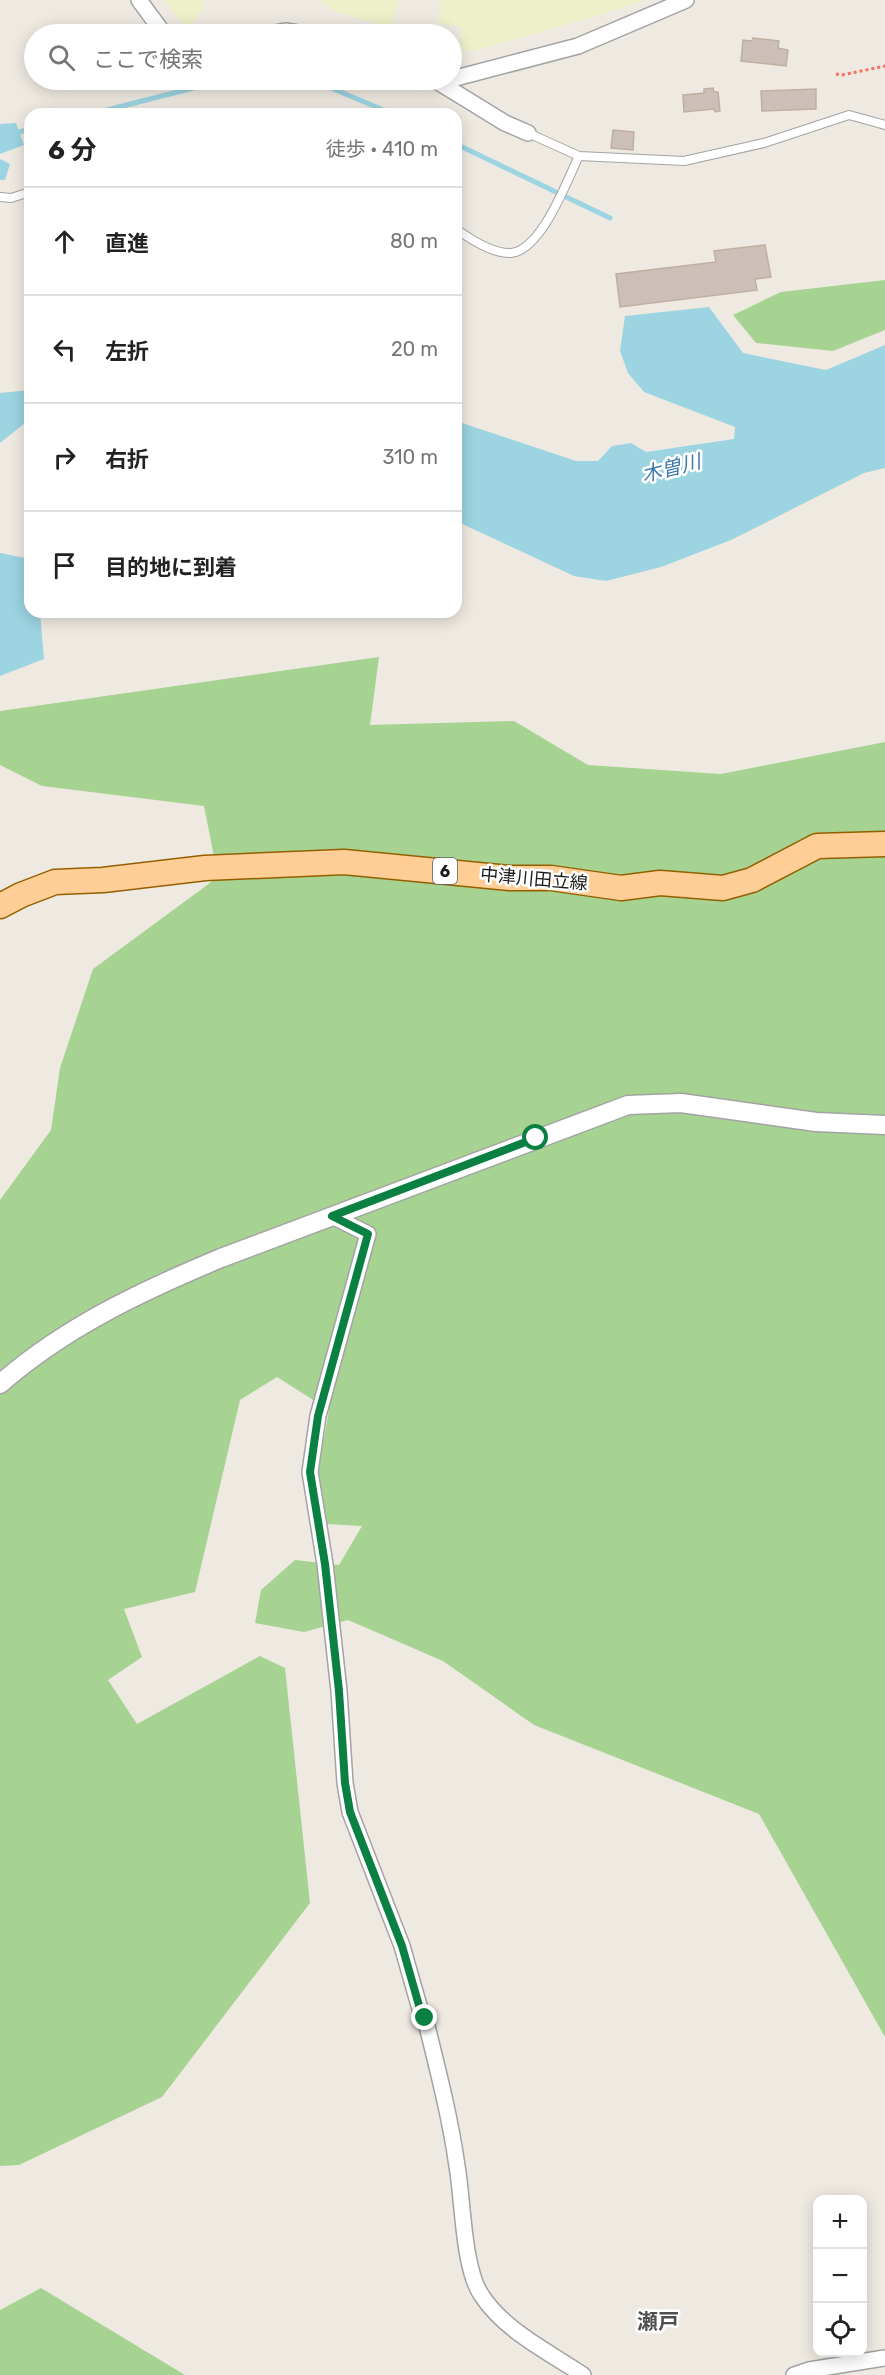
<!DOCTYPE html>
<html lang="ja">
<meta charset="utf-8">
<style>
:root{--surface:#fff;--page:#f2f2f2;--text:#222;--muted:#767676;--line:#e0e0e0}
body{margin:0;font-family:Rubik,"Noto Sans JP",sans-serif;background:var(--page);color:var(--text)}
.controls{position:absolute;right:18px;bottom:18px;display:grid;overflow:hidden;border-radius:12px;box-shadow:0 3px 15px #0003}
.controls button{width:54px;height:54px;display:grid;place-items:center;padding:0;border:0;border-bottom:2px solid var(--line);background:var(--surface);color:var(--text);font:30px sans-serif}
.stop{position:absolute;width:18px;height:18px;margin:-14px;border:4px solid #0b8043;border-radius:50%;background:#fff}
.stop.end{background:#0b8043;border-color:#fff;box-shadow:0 2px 6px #0008}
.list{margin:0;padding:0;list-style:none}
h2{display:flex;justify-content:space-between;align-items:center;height:78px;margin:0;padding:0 24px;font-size:26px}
h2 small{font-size:20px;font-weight:400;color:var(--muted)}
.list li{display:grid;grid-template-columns:39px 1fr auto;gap:18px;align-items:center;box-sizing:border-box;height:108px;padding:0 24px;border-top:2px solid var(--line)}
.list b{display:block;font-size:22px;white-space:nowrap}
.list em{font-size:20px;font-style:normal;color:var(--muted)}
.icon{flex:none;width:33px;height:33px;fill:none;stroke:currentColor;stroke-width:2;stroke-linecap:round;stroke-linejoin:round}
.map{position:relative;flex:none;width:885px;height:2375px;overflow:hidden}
.search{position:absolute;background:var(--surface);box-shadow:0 3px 15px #0003;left:24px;top:24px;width:438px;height:66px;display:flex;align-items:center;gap:15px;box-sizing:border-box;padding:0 21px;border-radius:33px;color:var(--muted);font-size:22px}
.panel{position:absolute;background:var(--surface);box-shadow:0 3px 15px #0003;left:24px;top:108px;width:438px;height:510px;border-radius:18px}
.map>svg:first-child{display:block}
.farmland{fill:#eef0c9}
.forest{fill:#a6d391}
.water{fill:#9cd4e2}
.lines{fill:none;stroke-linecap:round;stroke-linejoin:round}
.stream{stroke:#9cd4e2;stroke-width:5}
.building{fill:#cbbfb7;stroke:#c2afa2;stroke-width:1.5}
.service-casing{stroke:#a3a3a3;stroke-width:10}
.minor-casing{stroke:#a3a3a3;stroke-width:18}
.tertiary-casing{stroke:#a3a3a3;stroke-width:21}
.primary-casing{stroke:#955f00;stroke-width:27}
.path{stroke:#ff6d62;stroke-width:3;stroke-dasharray:3 3;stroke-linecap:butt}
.service{stroke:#fff;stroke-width:8}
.minor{stroke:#fff;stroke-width:15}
.tertiary{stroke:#fff;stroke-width:18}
.primary{stroke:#ffce96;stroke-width:24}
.route{stroke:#0b8043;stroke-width:8}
.labels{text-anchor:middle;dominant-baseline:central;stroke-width:5;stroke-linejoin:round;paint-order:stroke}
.shield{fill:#fff;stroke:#606060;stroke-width:1.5}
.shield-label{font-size:16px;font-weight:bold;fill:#1c1c1c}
.street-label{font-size:18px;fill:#1c1c1c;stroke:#fff}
.water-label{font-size:20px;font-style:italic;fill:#3d79ad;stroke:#fff}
.quarter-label{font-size:21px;font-weight:bold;fill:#4f4f4f;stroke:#fff}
</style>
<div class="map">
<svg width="885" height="2375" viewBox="0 0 885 2375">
<rect width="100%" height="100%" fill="#efeae1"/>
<g class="farmland">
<polygon points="164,0 203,0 204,7 191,26 184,25"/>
<polygon points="320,0 399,0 390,28 337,12"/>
<polygon points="441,0 646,0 600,15 470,52 461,49 462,27 439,23"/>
</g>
<g class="forest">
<polygon points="885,280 885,330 833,351 756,343 733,315 781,292"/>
<polygon points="379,657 370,725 514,721 588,765 721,774 885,742 885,2037 759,1814 534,1725 443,1661 348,1620 304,1632 255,1623 261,1590 295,1560 339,1565 362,1526 326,1524 318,1471 329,1410 277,1377 240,1400 195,1592 124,1609 142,1657 108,1680 137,1724 260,1656 285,1668 310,1903 162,2097 19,2165 0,2166 0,1200 51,1130 60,1068 93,969 218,877 204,806 42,786 0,765 0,711"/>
<polygon points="41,2288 185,2375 0,2375 0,2310"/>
</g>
<g class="water">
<polygon points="16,123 24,145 0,154 0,124"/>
<polygon points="0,159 10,164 5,180 0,180"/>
<polygon points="709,307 743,353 826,370 885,345 885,468 864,473 731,540 661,567 606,581 574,576 456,521 456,421 576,461 598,461 612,446 631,443 646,452 734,439 735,427 644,392 628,373 620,351 625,316"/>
<polygon points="30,390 30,419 0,443 0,393"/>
<polygon points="0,553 30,559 30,612 40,612 44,659 0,676"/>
</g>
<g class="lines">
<g class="stream">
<polyline points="312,80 393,114"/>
<polyline points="91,114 225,80"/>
<polyline points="0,137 30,129"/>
<polyline points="456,144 610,218"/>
</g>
</g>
<g class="building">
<polygon points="753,38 779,41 778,48 788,50 786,66 741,61 743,40 752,41"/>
<polygon points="713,88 714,92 718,92 720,111 715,112 714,109 684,112 683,95 704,93 704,89"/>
<polygon points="816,89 816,109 762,111 761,91"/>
<polygon points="613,130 634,132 633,150 611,148"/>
<polygon points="765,245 771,277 755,279 757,290 620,307 616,274 716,262 714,251"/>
</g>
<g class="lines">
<g class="service-casing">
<g id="service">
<polyline points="528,133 579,156 684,161 764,143 849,115 885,125"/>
<polyline points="0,197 11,198 30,192"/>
<path d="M456,229C470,239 493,254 511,253C542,250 567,180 579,156"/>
</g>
</g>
<g class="minor-casing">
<g id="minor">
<polyline points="139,0 164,34"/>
<polyline points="270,34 285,31 305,34"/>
<polyline points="452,79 578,46 686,0"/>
<polyline points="435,80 505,123 528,133"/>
<path d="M332,1216L368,1234L318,1416L310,1472L325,1564L339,1691L345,1783L350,1812L402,1946L420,2009L425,2018C437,2067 450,2116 457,2166C463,2200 463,2270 482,2296C505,2331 549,2352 583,2375"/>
<polyline points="794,2375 809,2370 885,2358"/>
</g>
</g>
<g class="tertiary-casing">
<path id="tertiary" d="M0,1384C65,1327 142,1291 221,1258L628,1105L681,1103L816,1122L885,1125"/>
</g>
<g class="primary-casing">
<polyline id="primary" points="0,906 21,895 55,882 103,880 205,868 344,862 510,878 551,878 621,888 660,883 723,888 752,880 817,846 885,844"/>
</g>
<polyline class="path" points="836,74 842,75 885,66"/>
<use href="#service" class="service"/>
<use href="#minor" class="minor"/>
<use href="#tertiary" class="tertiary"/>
<use href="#primary" class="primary"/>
</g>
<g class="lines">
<polyline class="route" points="425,2018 420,2009 402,1946 350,1812 345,1783 339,1691 325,1564 310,1472 318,1416 368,1234 332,1216 536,1138"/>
</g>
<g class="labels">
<rect class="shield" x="433" y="858" width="24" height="26" rx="4.5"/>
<g class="shield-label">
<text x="445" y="871">6</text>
</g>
<g class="street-label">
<text transform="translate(534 879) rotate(5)">中津川田立線</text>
</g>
<g class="water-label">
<text transform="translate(671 468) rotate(-14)">木曽川</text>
</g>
<g class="quarter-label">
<text x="658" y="2321">瀬戸</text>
</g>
</g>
</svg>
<div class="controls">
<button>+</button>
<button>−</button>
<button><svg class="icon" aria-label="locate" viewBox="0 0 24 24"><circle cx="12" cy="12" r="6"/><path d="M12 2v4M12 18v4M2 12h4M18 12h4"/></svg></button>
</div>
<div class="stop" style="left:536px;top:1138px"></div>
<div class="stop end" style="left:425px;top:2018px"></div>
<div class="search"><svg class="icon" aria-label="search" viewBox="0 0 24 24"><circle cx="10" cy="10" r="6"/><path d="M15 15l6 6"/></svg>ここで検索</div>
<section class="panel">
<h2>6 分<small>徒歩 · 410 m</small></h2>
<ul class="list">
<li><svg class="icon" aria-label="ahead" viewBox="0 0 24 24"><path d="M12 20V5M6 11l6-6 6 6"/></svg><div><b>直進</b></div><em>80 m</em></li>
<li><svg class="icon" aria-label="left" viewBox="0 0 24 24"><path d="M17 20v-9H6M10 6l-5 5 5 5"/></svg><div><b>左折</b></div><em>20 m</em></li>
<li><svg class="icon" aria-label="right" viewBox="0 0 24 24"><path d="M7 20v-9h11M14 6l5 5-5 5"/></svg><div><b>右折</b></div><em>310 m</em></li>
<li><svg class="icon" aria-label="arrive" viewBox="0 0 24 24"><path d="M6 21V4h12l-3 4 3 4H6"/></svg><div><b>目的地に到着</b></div></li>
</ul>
</section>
</div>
